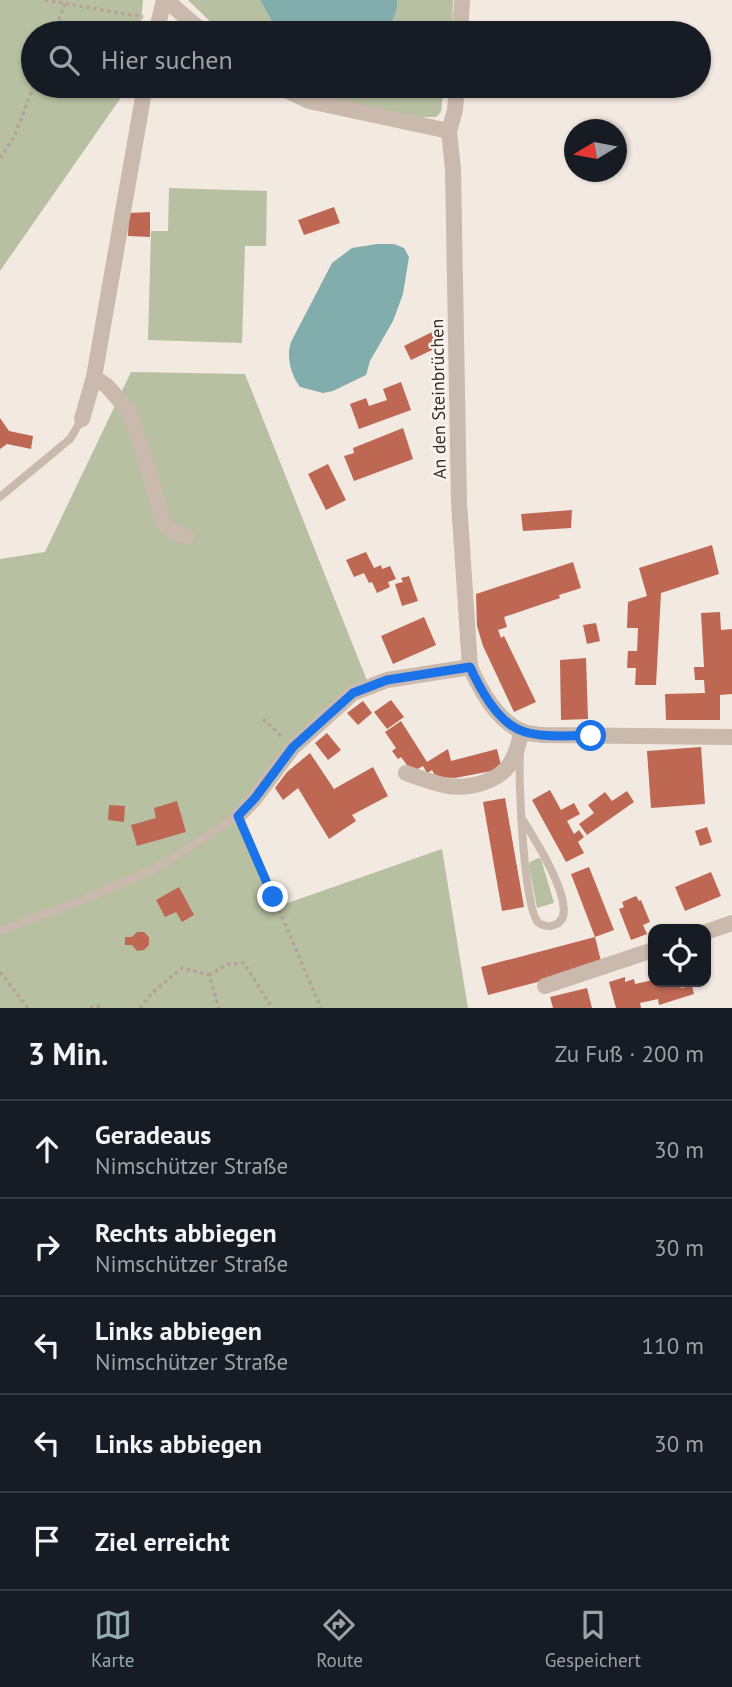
<!DOCTYPE html>
<html lang="de">
<meta charset="utf-8">
<style>
:root{--surface:#171b24;--page:#20242c;--text:#f1f3f6;--muted:#9ea1a6;--line:#363941;--accent:#94adaf}
body{margin:0;font-family:"PT Sans",sans-serif;background:var(--page);color:var(--text)}
.controls{position:absolute;right:21px;bottom:21px;display:grid;overflow:hidden;border-radius:14px;box-shadow:0 2px 5px #0004}
.controls button{width:63px;height:63px;display:grid;place-items:center;padding:0;border:0;border-bottom:2px solid var(--line);background:var(--surface);color:var(--text);font:35px sans-serif}
.compass{position:absolute;left:564px;top:119px;width:63px;height:63px;border-radius:50%;background:var(--surface);box-shadow:0 2px 5px #0004;rotate:260deg}
.stop{position:absolute;width:21px;height:21px;margin:-16px;border:5px solid #1a73e8;border-radius:50%;background:#fff}
.stop.end{background:#1a73e8;border-color:#fff;box-shadow:0 2px 7px #0008}
.list{margin:0;padding:0;list-style:none}
h2{display:flex;justify-content:space-between;align-items:center;height:91px;margin:0;padding:0 28px;font-size:30px}
h2 small{font-size:23px;font-weight:400;color:var(--muted)}
.list li{display:grid;grid-template-columns:46px 1fr auto;gap:21px;align-items:center;box-sizing:border-box;height:98px;padding:0 28px;border-top:2px solid var(--line)}
.list b{display:block;font-size:26px;white-space:nowrap}
.list p{margin:0;font-size:23px;white-space:nowrap;color:var(--muted)}
.list em{font-size:23px;font-style:normal;color:var(--muted)}
.icon{flex:none;width:38px;height:38px;fill:none;stroke:currentColor;stroke-width:2;stroke-linecap:round;stroke-linejoin:round}
.map{position:relative;flex:none;width:732px;height:1008px;overflow:hidden}
.search{position:absolute;background:var(--surface);box-shadow:0 2px 5px #0004;left:21px;right:21px;top:21px;height:77px;display:flex;align-items:center;gap:18px;box-sizing:border-box;padding:0 24px;border-radius:38px;color:var(--muted);font-size:26px}
.sheet{height:581px;background:var(--surface)}
nav{display:flex;justify-content:space-around;align-items:center;box-sizing:border-box;height:98px;border-top:2px solid var(--line);background:var(--surface);font-size:19px;color:var(--muted)}
nav a{display:grid;justify-items:center;gap:4px}
nav .on{color:var(--accent)}
.map>svg:first-child{display:block}
.green{fill:#b8c0a2}
.water{fill:#82adad}
.building{fill:#be6853}
.lines{fill:none;stroke-linecap:round;stroke-linejoin:round}
.path{stroke:#b6a398;stroke-width:3.5;stroke-dasharray:3.5 3.5;stroke-linecap:butt}
.service{stroke:#cab9ad;stroke-width:8}
.minor{stroke:#cab9ad;stroke-width:16}
.route{stroke:#1a73e8;stroke-width:9}
.labels{text-anchor:middle;dominant-baseline:central;stroke-width:5;stroke-linejoin:round;paint-order:stroke}
.street-label{font-size:18px;fill:#392f2b;stroke:#faf3ee}
</style>
<div class="map">
<svg width="732" height="1008" viewBox="0 0 732 1008">
<rect width="100%" height="100%" fill="#f2e9e1"/>
<g class="green">
<polygon points="0,0 143,0 140,33 33,33 33,86 129,86 0,271"/>
<polygon points="188,0 260,0 273,23 285,33 222,33"/>
<path d="M397,0H453L452,33H384C391,23 399,13 397,0Z"/>
<polygon points="294,86 444,86 441,112 436,117 420,117 310,95"/>
<polygon points="169,188 267,191 266,246 245,246 242,343 148,340 151,231 168,231"/>
<polygon points="131,372 245,374 368,683 293,747 238,816 275,901 279,906 442,849 468,1008 0,1008 0,559 45,552"/>
<polygon points="538,858 541,859 554,903 537,908 529,867 530,862"/>
</g>
<g class="water">
<path d="M260,0H397C399,13 391,23 384,33H285L273,23Z"/>
<path d="M377,244H394L404,248L409,257L403,294L393,321L370,361L366,375L333,391L323,393L300,387C291,375 286,357 291,342L332,263L352,248Z"/>
</g>
<g class="building">
<polygon points="334,207 340,223 304,235 298,220"/>
<polygon points="150,212 150,237 128,236 129,213"/>
<polygon points="434,331 434,349 411,360 404,346"/>
<polygon points="401,382 411,410 359,429 350,404 366,398 369,406 387,400 383,389"/>
<polygon points="0,418 9,431 33,436 31,449 7,444 0,449"/>
<polygon points="403,428 413,459 354,481 344,456 354,453 353,448"/>
<polygon points="328,464 346,500 326,510 308,474"/>
<polygon points="572,510 571,528 523,531 521,514"/>
<polygon points="712,545 719,574 661,593 656,685 635,685 636,668 627,668 628,651 637,651 638,628 627,628 628,602 647,596 639,568"/>
<polygon points="366,552 374,568 381,565 382,569 390,566 396,579 388,582 390,587 377,593 372,582 369,583 364,573 354,577 346,560"/>
<polygon points="573,562 581,588 559,595 560,598 504,617 507,627 498,630 501,638 504,636 536,702 514,712 483,646 477,626 476,594"/>
<polygon points="409,576 418,601 402,606 395,584 403,582 401,578"/>
<polygon points="720,612 721,630 732,629 732,694 720,695 720,720 666,720 665,694 705,693 704,680 695,680 694,667 704,667 701,613"/>
<polygon points="424,617 436,645 393,664 381,636"/>
<polygon points="596,623 600,641 587,644 583,625"/>
<polygon points="586,658 588,719 561,720 560,660"/>
<polygon points="391,700 404,717 387,729 374,712"/>
<polygon points="363,701 372,713 358,725 347,713"/>
<polygon points="401,721 427,762 448,749 451,761 497,749 502,769 455,778 436,777 432,770 427,773 423,766 416,770 407,765 401,757 398,759 392,751 396,748 385,732"/>
<polygon points="327,733 341,750 328,760 315,743"/>
<polygon points="701,747 705,804 651,808 647,751"/>
<polygon points="310,753 334,789 373,767 388,796 352,815 356,821 329,839 298,788 283,800 275,788 287,772"/>
<polygon points="550,790 561,810 574,803 580,814 567,821 574,834 579,830 584,837 578,842 584,853 566,862 532,800"/>
<polygon points="627,791 634,802 587,835 579,824 594,813 588,805 605,792 612,801"/>
<polygon points="505,798 524,907 502,911 483,802"/>
<polygon points="177,801 186,832 137,846 131,825 156,818 154,808"/>
<polygon points="109,805 125,806 124,822 108,820"/>
<polygon points="707,827 712,842 700,846 695,831"/>
<polygon points="589,867 614,930 595,937 571,874"/>
<polygon points="711,872 721,896 685,911 675,887"/>
<polygon points="179,887 194,915 182,922 176,912 165,917 156,900"/>
<polygon points="636,896 639,901 641,900 650,922 643,925 647,934 631,940 619,909 624,907 622,902"/>
<polygon points="137,932 144,932 149,937 149,945 144,950 137,951 132,945 125,945 125,937 132,937"/>
<polygon points="595,937 602,965 488,995 481,967"/>
<polygon points="625,977 625,982 634,979 635,984 653,980 653,982 679,982 681,988 692,986 694,994 659,1005 658,999 640,1003 641,1008 616,1008 609,982"/>
<polygon points="587,988 592,1008 553,1008 550,997"/>
</g>
<g class="lines">
<g class="path">
<polyline points="45,0 143,17"/>
<polyline points="54,33 65,4"/>
<polyline points="0,158 14,137 34,86"/>
<polyline points="263,719 281,736"/>
<polyline points="279,910 321,1008"/>
<polyline points="0,972 28,1008"/>
<polyline points="209,975 228,964 244,963 272,1008"/>
<polyline points="90,1008 97,1006 104,1008"/>
<polyline points="140,1008 151,994 182,968 209,975 219,1008"/>
</g>
<g class="service">
<polyline points="0,497 70,439 82,419"/>
<path d="M520,755C518,778 524,913 539,923C543,926 549,927 554,925C586,916 530,832 521,817"/>
<polyline points="0,931 77,902 155,869 238,816 275,901"/>
</g>
<g class="minor">
<polyline points="166,0 204,33"/>
<polyline points="156,33 164,0"/>
<polyline points="460,33 462,0"/>
<polyline points="278,86 309,101 449,131"/>
<path d="M457,86L455,110L449,131L453,169L459,502L470,667C481,691 496,719 521,731C527,734 536,734 543,735L732,737"/>
<polyline points="94,377 107,386 129,411 144,455 164,524 176,533 187,537"/>
<polyline points="82,419 94,377 145,86"/>
<path d="M406,773C420,778 433,783 448,786C469,789 500,782 511,762C517,753 519,741 522,731"/>
<polyline points="238,816 255,798 293,747 353,693 387,680 470,667"/>
<polyline points="706,932 732,923"/>
<polyline points="545,986 653,950"/>
</g>
</g>
<g class="lines">
<path class="route" d="M273,897L238,816L255,798L293,747L353,693L387,680L470,667C480,689 499,725 525,732C546,738 569,735 591,736"/>
</g>
<g class="labels">
<g class="street-label">
<text transform="translate(438 399) rotate(-91)">An den Steinbrüchen</text>
</g>
</g>
</svg>
<div class="controls">
<button><svg class="icon" aria-label="locate" viewBox="0 0 24 24"><circle cx="12" cy="12" r="6"/><path d="M12 2v4M12 18v4M2 12h4M18 12h4"/></svg></button>
</div>
<svg class="compass" viewBox="-18 -18 36 36"><path d="M0-13l5 13h-10z" fill="#e53935"/><path d="M0 13l5-13h-10z" fill="#9ea1a6"/></svg>
<div class="stop" style="left:591px;top:736px"></div>
<div class="stop end" style="left:273px;top:897px"></div>
<div class="search"><svg class="icon" aria-label="search" viewBox="0 0 24 24"><circle cx="10" cy="10" r="6"/><path d="M15 15l6 6"/></svg>Hier suchen</div>
</div>
<section class="sheet">
<h2>3 Min.<small>Zu Fuß · 200 m</small></h2>
<ul class="list">
<li><svg class="icon" aria-label="ahead" viewBox="0 0 24 24"><path d="M12 20V5M6 11l6-6 6 6"/></svg><div><b>Geradeaus</b><p>Nimschützer Straße</p></div><em>30 m</em></li>
<li><svg class="icon" aria-label="right" viewBox="0 0 24 24"><path d="M7 20v-9h11M14 6l5 5-5 5"/></svg><div><b>Rechts abbiegen</b><p>Nimschützer Straße</p></div><em>30 m</em></li>
<li><svg class="icon" aria-label="left" viewBox="0 0 24 24"><path d="M17 20v-9H6M10 6l-5 5 5 5"/></svg><div><b>Links abbiegen</b><p>Nimschützer Straße</p></div><em>110 m</em></li>
<li><svg class="icon" aria-label="left" viewBox="0 0 24 24"><path d="M17 20v-9H6M10 6l-5 5 5 5"/></svg><div><b>Links abbiegen</b></div><em>30 m</em></li>
<li><svg class="icon" aria-label="arrive" viewBox="0 0 24 24"><path d="M6 21V4h12l-3 4 3 4H6"/></svg><div><b>Ziel erreicht</b></div></li>
</ul>
</section>
<nav>
<a class="on"><svg class="icon" aria-label="map" viewBox="0 0 24 24"><path d="M3 6l6-2 6 2 6-2v14l-6 2-6-2-6 2zM9 4v14M15 6v14"/></svg>Karte</a>
<a><svg class="icon" aria-label="directions" viewBox="0 0 24 24"><path d="M12 3l9 9-9 9-9-9zM9 14v-3h6M13 9l2 2-2 2"/></svg>Route</a>
<a><svg class="icon" aria-label="saved" viewBox="0 0 24 24"><path d="M7 4h10v16l-5-4-5 4z"/></svg>Gespeichert</a>
</nav>
